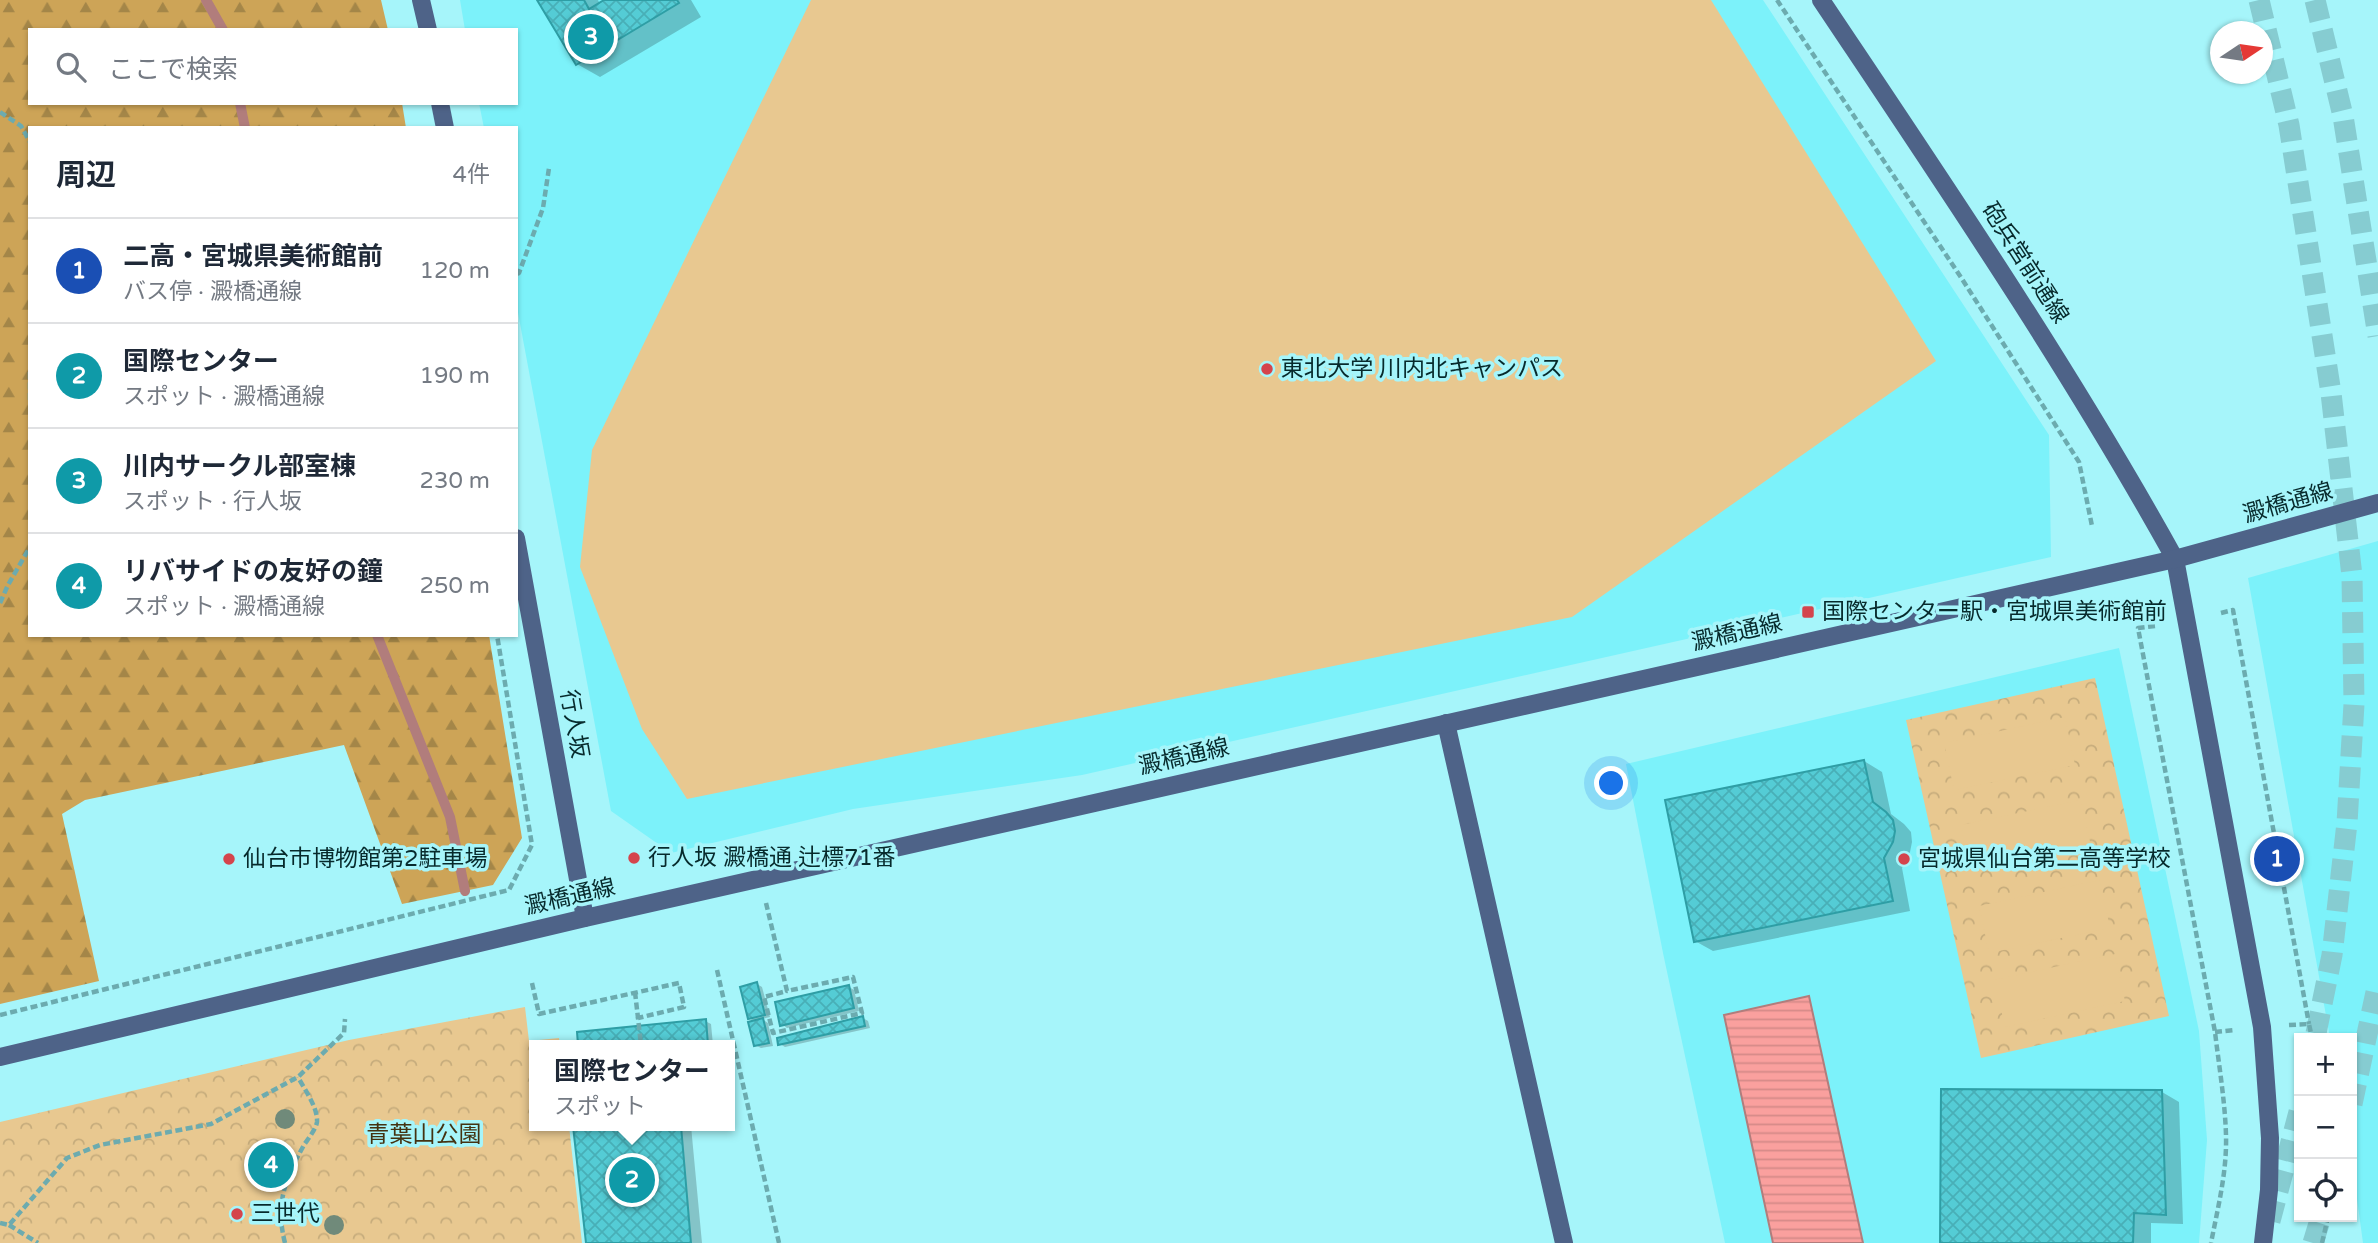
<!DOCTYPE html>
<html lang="ja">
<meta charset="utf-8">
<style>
:root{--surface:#fff;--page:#f6f6f7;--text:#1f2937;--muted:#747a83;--line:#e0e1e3;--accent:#d4444c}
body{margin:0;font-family:"Varela Round","Noto Sans JP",sans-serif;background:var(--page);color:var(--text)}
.controls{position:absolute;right:21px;bottom:21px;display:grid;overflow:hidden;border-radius:0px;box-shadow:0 2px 5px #0004}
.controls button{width:63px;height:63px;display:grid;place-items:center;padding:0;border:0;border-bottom:2px solid var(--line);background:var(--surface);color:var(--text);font:35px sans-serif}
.compass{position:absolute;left:2210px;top:21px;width:63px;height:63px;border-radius:50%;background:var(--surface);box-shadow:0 2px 5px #0004;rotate:77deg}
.you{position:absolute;left:1612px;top:784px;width:24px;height:24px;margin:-18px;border:5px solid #fff;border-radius:50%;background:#1a73e8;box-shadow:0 0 0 10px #1a73e833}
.badge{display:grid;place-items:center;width:46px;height:46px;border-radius:50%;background:var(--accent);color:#fff;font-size:23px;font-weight:700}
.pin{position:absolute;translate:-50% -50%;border:4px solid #fff;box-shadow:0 2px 7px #0006}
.popup{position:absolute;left:529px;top:1040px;width:206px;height:91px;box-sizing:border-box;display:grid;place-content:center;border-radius:0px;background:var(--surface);filter:drop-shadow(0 2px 5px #0005);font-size:23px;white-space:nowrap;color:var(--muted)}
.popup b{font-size:26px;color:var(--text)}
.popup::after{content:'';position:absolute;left:50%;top:100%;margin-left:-14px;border:14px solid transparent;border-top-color:var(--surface)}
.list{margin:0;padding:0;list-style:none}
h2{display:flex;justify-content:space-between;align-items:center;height:91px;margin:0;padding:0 28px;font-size:30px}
h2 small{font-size:23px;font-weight:400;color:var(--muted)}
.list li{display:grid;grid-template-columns:46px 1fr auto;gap:21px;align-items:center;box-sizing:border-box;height:105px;padding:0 28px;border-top:2px solid var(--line)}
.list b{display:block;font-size:26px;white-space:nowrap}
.list p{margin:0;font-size:23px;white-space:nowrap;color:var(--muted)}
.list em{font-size:23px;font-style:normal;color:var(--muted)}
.icon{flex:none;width:38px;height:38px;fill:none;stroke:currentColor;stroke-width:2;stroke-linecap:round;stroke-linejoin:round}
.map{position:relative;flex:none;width:2378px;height:1243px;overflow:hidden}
.search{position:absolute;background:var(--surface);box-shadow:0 2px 5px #0004;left:28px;top:28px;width:490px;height:77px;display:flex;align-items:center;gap:18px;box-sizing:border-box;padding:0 24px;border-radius:0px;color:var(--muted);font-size:26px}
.panel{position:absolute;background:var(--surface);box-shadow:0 2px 5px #0004;left:28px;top:126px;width:490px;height:511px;border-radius:0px}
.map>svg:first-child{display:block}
.built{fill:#7cf2fa}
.forest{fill:url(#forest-firs)}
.park{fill:url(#park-crowns)}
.garden{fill:#e8c890}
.water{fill:url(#water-rules);stroke:#b17d7c;stroke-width:2}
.shadow{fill:#0003}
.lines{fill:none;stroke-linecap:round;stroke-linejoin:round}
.stream{stroke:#b17d7c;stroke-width:10}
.building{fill:url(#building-cross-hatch);stroke:#2e9ea5;stroke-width:2}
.highway-tunnel{stroke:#86ccd1;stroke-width:21;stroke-dasharray:21 10;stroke-linecap:butt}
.path{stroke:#6cabaf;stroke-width:4.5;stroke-dasharray:7 3.5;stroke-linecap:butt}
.secondary{stroke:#4e6388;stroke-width:18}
.tree{fill:#708a7a}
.poi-dot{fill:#d4444c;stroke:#a6f5fa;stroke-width:2.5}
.labels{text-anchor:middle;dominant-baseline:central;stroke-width:7;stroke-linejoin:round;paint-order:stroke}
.street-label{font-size:23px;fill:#072a2c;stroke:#a6f5fa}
.poi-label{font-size:23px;fill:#072a2c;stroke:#a6f5fa;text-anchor:start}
.park-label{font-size:23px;fill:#443211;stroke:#a6f5fa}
</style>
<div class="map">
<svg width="2378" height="1243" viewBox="0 0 2378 1243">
<defs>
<pattern id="forest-firs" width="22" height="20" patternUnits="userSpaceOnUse" patternTransform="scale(1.75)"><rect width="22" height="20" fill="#cda457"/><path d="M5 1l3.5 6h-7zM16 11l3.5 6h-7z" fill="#a48648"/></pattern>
<pattern id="park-crowns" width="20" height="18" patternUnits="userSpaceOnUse" patternTransform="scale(1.75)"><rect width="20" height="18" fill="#e8c890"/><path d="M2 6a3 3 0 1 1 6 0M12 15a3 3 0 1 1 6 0" fill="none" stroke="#c6ac7c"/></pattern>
<pattern id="water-rules" width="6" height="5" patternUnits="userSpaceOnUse" patternTransform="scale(1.75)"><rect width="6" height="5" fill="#faa09e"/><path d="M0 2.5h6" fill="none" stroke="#d58a88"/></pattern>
<pattern id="building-cross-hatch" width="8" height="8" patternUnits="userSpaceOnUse" patternTransform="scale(1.75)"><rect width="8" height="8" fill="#54ccd5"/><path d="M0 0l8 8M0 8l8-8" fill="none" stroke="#48afb7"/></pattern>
</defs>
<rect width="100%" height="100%" fill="#a6f5fa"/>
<g class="built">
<polygon points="460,0 1763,0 2049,435 2051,557 1082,775 853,809 671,853 611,811 516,302 516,128 484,128 479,103 516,103 516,30 465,30"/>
<polygon points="2378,541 2378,1243 2363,1243 2352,1162 2352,1038 2330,1038 2248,578"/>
<polygon points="2119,648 2199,1031 2207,1140 2199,1243 1725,1243 1663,953 1626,764"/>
</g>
<polygon class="forest" points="0,0 381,0 388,30 30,30 30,103 402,103 406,128 30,128 30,635 489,635 522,838 493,885 402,904 344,745 85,800 62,814 99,981 0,1004"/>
<g class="park">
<polygon points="2095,678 2169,1016 1981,1058 1906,720"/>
<polygon points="525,1007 529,1041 559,1038 560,1045 534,1045 534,1126 569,1126 582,1243 0,1243 0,1122 349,1040"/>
</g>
<g class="garden">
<polygon points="811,0 1711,0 1936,361 1572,617 687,799 642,729 580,567 592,450"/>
<polygon points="2065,717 2075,765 1954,790 1944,743"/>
<polygon points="2081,800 2091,846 1970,872 1961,825"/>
<polygon points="2100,880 2110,928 1989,953 1979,906"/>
<polygon points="2115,954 2125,1001 2005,1027 1994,980"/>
</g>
<polygon class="water" points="1809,996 1863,1243 1773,1243 1724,1015"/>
<g class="shadow">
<polygon points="540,0 598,0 600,4 607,0 691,0 701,17 600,77 577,64"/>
<polygon points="1864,761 1882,772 1891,814 1904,824 1911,832 1912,842 1910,852 1902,868 1910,911 1713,951 1695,941"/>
<polygon points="757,984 762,987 770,1017 762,1019 768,1023 773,1046 761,1048 755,1045 755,1022 749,1018"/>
<polygon points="849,987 854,990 859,1011 787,1028 782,1024"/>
<polygon points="863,1018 868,1021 870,1028 785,1047 780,1044"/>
<polygon points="705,1021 711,1024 713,1045 580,1045 579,1033"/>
<polygon points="2162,1092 2179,1102 2183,1224 2151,1223 2151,1243 1942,1243"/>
<polygon points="575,1126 691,1126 702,1243 588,1243"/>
</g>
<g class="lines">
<g class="stream">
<polyline points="206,0 223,30"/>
<polyline points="240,103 245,128"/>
<polyline points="377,635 450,817 465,891"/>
</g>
</g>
<g class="building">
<polygon points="537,0 584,0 589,9 604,0 677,0 679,3 576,65"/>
<polygon points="1864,760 1873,802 1886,812 1893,820 1895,831 1893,842 1884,858 1893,901 1694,942 1665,800"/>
<polygon points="757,982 765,1015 748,1019 740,987"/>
<polygon points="849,985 854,1008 780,1026 775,1002"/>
<polygon points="863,1016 865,1026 778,1045 777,1038"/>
<polygon points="763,1018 769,1043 754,1046 748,1022"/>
<polygon points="706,1019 708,1045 578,1045 577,1032"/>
<polygon points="1941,1089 2162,1090 2166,1215 2134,1213 2133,1243 1940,1243"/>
<polygon points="573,1126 681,1126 691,1243 586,1243"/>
</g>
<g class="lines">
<g class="highway-tunnel">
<polyline points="2259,0 2289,125 2331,393 2352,576 2354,704 2347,823 2332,955 2315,1038"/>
<polyline points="2315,0 2343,116 2378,336"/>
<polyline points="2352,1104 2378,983"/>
<polyline points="2270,1221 2299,1112"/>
<polyline points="2313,1243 2321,1217"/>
</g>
<g class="path">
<polyline points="1777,0 1962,279 2079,462 2092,526"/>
<polyline points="0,112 21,126 30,142"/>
<polyline points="516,274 519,273 543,208 549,168"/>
<polyline points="30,372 30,400"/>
<polyline points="0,603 8,585 30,547"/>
<polyline points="2221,613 2233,610 2309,1024"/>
<path d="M2155,626L2138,628L2215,1032C2219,1066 2225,1101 2226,1135C2227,1172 2218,1207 2211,1243"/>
<polyline points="766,903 787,991 853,977 862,1013 773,1033 764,997 787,991"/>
<polyline points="717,970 779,1243"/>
<polyline points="532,983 539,1014 679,983 684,1007 638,1018 641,1045"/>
<polyline points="635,992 638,1018"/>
<polyline points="0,1015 509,890 532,845 497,635"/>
<polyline points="2289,1025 2309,1024 2312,1038"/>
<polyline points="2215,1032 2235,1030"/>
<polyline points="0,1223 9,1225 67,1158 100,1145 211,1124 298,1077 344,1033 345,1019"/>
<polyline points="9,1225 38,1243"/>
<path d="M285,1243C275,1204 285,1179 304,1145C308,1139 316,1129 317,1122C318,1107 304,1089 298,1077"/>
<polyline points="2322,1243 2328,1217"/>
</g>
<g class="secondary">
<polyline points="421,0 428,30"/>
<path d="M1821,0C1944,184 2068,366 2175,559L2262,1027L2270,1138L2269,1190L2263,1243"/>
<polyline points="440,103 445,128"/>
<polyline points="516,538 585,918"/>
<polyline points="1446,723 1564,1243"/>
<polyline points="0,1057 585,918 2175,559 2378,503"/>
</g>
</g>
<g class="tree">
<circle cx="285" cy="1119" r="10"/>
<circle cx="334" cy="1225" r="10"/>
</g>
<g class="poi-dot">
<circle cx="1267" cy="369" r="7"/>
<rect x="1801" y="605" width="14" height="14" rx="3.5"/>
<circle cx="634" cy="858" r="7"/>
<circle cx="229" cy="859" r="7"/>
<circle cx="1904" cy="859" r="7"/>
<circle cx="237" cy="1214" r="7"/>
</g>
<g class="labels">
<g class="street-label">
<text transform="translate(2025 263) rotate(57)">砲兵営前通線</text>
<text transform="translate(2288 503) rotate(-16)">澱橋通線</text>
<text transform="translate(1737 633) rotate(-13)">澱橋通線</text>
<text transform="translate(574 724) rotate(80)">行人坂</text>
<text transform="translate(1184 757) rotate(-13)">澱橋通線</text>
<text transform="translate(570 897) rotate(-13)">澱橋通線</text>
</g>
<g class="poi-label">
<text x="1281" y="369">東北大学 川内北キャンパス</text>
<text x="1822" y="612">国際センター駅・宮城県美術館前</text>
<text x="648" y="858">行人坂 澱橋通 辻標71番</text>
<text x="243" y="859">仙台市博物館第2駐車場</text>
<text x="1918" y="859">宮城県仙台第二高等学校</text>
<text x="251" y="1214">三世代</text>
</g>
<g class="park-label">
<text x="424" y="1135">青葉山公園</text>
</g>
</g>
</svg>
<div class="controls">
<button>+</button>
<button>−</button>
<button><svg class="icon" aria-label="locate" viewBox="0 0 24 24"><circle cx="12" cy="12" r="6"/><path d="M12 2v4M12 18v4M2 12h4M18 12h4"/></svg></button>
</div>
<svg class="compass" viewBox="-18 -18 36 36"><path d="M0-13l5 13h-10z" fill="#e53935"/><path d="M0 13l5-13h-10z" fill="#747a83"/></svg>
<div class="you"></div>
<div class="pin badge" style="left:2277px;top:859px;background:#1a4fb4">1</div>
<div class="pin badge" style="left:632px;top:1180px;background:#0f9aa8">2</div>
<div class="popup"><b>国際センター</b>スポット</div>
<div class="pin badge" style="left:591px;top:37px;background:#0f9aa8">3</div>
<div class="pin badge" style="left:271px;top:1165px;background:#0f9aa8">4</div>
<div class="search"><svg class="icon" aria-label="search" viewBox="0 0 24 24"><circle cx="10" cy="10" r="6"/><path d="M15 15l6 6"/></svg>ここで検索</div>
<section class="panel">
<h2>周辺<small>4件</small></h2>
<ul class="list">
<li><span class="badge" style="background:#1a4fb4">1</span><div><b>二高・宮城県美術館前</b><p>バス停 · 澱橋通線</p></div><em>120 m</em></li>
<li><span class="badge" style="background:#0f9aa8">2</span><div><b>国際センター</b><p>スポット · 澱橋通線</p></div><em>190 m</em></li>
<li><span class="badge" style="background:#0f9aa8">3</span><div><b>川内サークル部室棟</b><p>スポット · 行人坂</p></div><em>230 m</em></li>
<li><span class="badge" style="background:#0f9aa8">4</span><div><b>リバサイドの友好の鐘</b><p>スポット · 澱橋通線</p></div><em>250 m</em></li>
</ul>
</section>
</div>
